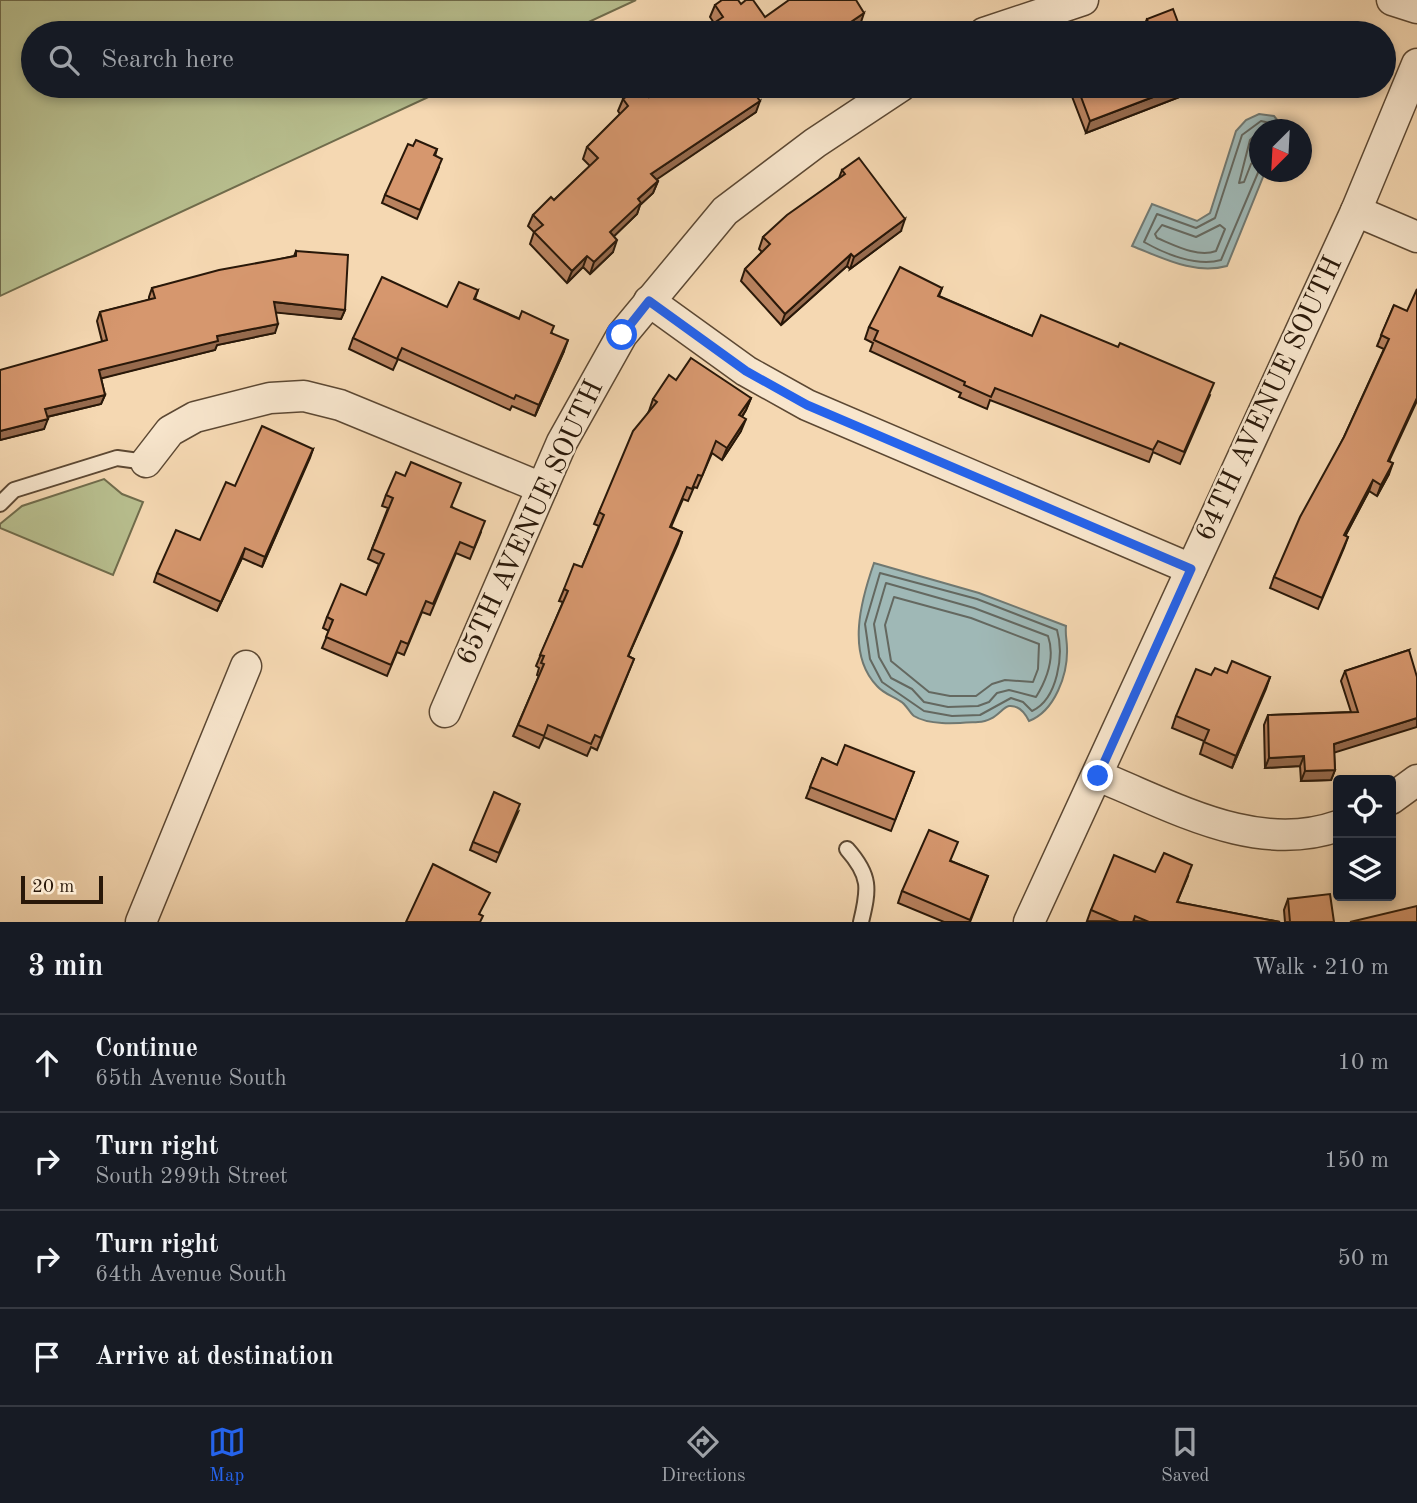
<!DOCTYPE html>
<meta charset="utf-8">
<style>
:root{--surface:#171b24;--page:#20242c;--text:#f1f3f6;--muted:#9ea1a6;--line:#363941;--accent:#2563eb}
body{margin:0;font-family:"Old Standard TT",serif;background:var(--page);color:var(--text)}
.controls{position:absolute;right:21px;bottom:21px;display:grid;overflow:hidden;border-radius:7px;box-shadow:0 4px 10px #0003}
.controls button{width:63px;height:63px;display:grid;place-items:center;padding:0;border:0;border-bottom:2px solid var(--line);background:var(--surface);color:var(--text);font:35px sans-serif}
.compass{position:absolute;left:1249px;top:119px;width:63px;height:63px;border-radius:50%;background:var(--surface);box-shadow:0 4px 10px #0003;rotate:204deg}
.scale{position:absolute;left:21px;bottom:18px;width:82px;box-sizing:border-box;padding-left:7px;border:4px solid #291809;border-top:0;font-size:19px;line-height:24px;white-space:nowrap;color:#291809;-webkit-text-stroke:5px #f8e6cd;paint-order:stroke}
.stop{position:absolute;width:21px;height:21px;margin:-16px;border:5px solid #2563eb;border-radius:50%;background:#fff}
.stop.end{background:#2563eb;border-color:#fff;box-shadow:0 2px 7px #0008}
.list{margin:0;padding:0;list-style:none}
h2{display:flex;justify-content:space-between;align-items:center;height:91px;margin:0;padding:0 28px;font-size:30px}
h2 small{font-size:23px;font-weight:400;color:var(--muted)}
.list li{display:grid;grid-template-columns:46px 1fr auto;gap:21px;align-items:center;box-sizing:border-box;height:98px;padding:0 28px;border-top:2px solid var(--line)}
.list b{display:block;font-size:26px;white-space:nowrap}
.list p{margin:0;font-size:23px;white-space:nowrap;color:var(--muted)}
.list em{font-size:23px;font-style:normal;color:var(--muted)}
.icon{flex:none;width:38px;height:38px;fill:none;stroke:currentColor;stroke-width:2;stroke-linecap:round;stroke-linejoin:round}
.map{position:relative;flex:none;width:1417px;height:922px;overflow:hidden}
.search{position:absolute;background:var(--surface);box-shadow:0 4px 10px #0003;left:21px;right:21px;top:21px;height:77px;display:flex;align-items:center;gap:18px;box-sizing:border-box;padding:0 24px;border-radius:38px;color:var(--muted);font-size:26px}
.sheet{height:483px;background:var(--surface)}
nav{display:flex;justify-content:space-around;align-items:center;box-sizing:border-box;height:98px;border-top:2px solid var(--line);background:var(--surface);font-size:19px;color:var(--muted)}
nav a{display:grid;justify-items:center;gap:4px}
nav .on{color:var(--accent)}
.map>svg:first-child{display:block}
.green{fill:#b8bf8f;stroke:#706c4c;stroke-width:2}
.water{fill:#9fb8b6;stroke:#707871;stroke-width:2}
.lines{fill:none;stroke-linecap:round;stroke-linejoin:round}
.shore{stroke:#646860;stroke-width:2}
.lane-casing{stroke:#5c4833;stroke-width:18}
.street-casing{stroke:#5c4833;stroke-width:33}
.lane{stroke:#f8e6cd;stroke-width:14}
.street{stroke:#f8e6cd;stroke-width:30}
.wall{fill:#b8825f;stroke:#291809;stroke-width:2}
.shaded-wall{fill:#966a4d;stroke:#291809;stroke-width:2}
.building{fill:#d6976e;stroke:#291809;stroke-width:2}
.route{stroke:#2563eb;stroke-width:9}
.labels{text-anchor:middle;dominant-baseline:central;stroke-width:5;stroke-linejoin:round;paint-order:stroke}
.street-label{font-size:28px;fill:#291809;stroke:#f8e6cd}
</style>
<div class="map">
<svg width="1417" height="922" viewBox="0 0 1417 922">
<rect width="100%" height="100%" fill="#f5d8b2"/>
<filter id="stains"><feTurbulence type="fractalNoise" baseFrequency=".00286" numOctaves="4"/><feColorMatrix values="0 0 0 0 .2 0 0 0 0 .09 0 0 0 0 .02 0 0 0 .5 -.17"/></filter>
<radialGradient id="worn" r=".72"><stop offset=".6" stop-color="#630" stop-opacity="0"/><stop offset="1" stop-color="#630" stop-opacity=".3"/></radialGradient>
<g class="green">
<polygon points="0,0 636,0 565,33 33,33 33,86 452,86 0,296"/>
<polygon points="104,479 122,494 143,502 113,575 0,528 0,524 22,506"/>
</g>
<g class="water">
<path d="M1259,114L1274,116L1283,127L1260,130V172H1265L1227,266C1194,275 1163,258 1132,246L1152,204L1197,221L1210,213L1236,131L1246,120Z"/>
<path d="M874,563L979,593L1066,626C1065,634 1067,641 1067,648C1068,674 1055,711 1029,721C1025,713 1019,705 1009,706C1002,707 995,722 978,722C960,723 930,726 914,716C909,712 906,704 900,701C892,696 883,693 877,686C846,654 861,600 874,563Z"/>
</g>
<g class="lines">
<g class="shore">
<polyline points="1260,131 1250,140 1239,183 1244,182 1251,164 1260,157"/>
<path d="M1260,168L1221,260C1197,267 1165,254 1144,242L1157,214L1196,228L1215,218L1242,135L1261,121L1270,123L1276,130"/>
<path d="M1162,225L1196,237L1220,225L1225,229L1216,251C1198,258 1174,245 1157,238L1155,234Z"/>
<path d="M880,573L977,599L1057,630C1064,654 1058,699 1032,711L1023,702L1011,698L980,715L952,716L924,711L882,682L870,659L865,624Z"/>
<path d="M886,583L974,608L1048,636C1055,656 1047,679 1036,697L1009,690L997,693L989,702L978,706L948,707L924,702L912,689L891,678L879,657L874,624Z"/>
<polygon points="894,597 971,618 1039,644 1038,669 1033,682 1005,680 992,684 976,696 950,696 929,692 891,661 885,625"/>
</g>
<g class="lane-casing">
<g id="lane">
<polyline points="0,504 14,490 117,458 146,462"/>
<path d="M847,849C871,876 869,889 861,922"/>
</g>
</g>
<g class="street-casing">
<g id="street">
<polyline points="1392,0 1417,8"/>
<polyline points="984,33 1083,0"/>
<polyline points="1356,211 1417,237"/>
<polyline points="649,301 746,371 807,405 1191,569"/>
<polyline points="146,462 170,431 195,417 270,398 304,396 340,405 542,488"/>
<polyline points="445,712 562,442 622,335 725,211 815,143 901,86"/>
<path d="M1098,776C1173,806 1256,855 1338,826"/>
<polyline points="1391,799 1417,780"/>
<polyline points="141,922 246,666"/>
<polyline points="1029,922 1356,211 1417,64"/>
</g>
</g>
<use href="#lane" class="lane"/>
<use href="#street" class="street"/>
</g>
<g class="wall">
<polygon points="741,4 765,17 860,25 848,33 710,33 714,23 710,17 715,5"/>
<polygon points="1147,19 1182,33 1143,28"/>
<polygon points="1068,86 1197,86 1195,91 1086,133"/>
<polygon points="756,95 756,112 656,179 658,181 653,193 640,205 637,214 614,236 613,252 590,274 583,267 567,283 530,244 534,232 528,226 533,215 554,200 590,166 583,159 587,147 620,114 618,111 623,99 649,97"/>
<polygon points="413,146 437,149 435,156 439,167 417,219 382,203 385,195"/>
<polygon points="842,170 901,231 850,269 847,266 781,325 741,281 745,269 762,252 759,249 763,237 839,178"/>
<polygon points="296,251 345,310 341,319 276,312 275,333 217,345 215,350 101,378 105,395 101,404 47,417 44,429 0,440 102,341 97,321 100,312 149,300 149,297 152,288 294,256"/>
<polygon points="942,288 939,296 1032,336 1210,395 1180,464 1153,452 1149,462 990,400 987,409 959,397 961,393 870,351 873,343 865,339 869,327"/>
<polygon points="478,290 475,299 552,333 564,351 535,416 512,406 510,410 398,359 393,370 349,349 353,338 447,307"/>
<polygon points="1394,305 1389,474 1377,496 1369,491 1345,536 1348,537 1344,548 1318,609 1270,588 1274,577 1344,437 1384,349 1377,346"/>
<polygon points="676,380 751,398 746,410 742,417 741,431 722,460 712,453 697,488 694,487 688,501 683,499 671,527 682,532 628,656 634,659 597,750 591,747 587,756 544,737 539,748 513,736 539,676 537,675 539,668 536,666 563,602 559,601 564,589 582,567 599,526 594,524 599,512 649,411 653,399"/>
<polygon points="313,449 262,567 242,558 217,611 154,582 157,573 200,540 235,486"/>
<polygon points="386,495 452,507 481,532 470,559 456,553 430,615 422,612 404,655 397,652 387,676 322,648 329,631 323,628 327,617 366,595 379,564 368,559 388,508 382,506"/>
<polygon points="1409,650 1334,753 1335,770 1331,780 1301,781 1300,766 1265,768 1264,725 1268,715 1351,712 1341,681 1345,671"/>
<polygon points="1227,673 1270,677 1232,768 1200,754 1204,741 1172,728 1176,716 1211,675"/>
<polygon points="822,758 837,765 914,772 891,831 806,798"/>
<polygon points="518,812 496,862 470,850 473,842"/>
<polygon points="951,861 988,876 970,922 944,922 898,903 902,891"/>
<polygon points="1155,872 1188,876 1177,902 1280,922 1087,921 1091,910"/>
<polygon points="1288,899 1334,922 1285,922 1284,910"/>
</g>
<g class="shaded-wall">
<polygon points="864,13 860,25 848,33 843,33 845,26"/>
<polygon points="758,86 770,86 748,101 752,90"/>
<polygon points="1182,86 1197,86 1195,91 1086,133 1090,121"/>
<polygon points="760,101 756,112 647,186 651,174"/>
<polygon points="658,181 653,193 640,205 637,214 606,244 610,232 638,199"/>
<polygon points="905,219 901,231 850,269 854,257"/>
<polygon points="617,240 613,252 590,274 594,262"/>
<polygon points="851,254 847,266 781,325 785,314"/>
<polygon points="587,256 583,267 567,283 572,271"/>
<polygon points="274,302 345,310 341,319 270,312"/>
<polygon points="278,324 275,333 217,345 215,350 95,380 99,370 217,336"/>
<polygon points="568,340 564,351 535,416 539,405"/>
<polygon points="105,395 101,404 42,418 45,409"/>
<polygon points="751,398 746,410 735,427 739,415"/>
<polygon points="1417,398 1417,401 1384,472 1388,461"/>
<polygon points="48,419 44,429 0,440 0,431"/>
<polygon points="746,419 741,431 722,460 727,448"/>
<polygon points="313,449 310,458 262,567 265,557"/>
<polygon points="1393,463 1389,474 1377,496 1381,485"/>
<polygon points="1373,480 1369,491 1340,546 1344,535"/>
<polygon points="682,532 678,544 623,668 628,656"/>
<polygon points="245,548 242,558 217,611"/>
<polygon points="1270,677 1266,689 1232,768 1236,756"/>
<polygon points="1417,718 1417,727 1330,754 1334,744"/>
<polygon points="1304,756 1300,766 1265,768 1269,758"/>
<polygon points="1335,770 1331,780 1301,781 1305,771"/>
</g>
<g class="building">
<polygon points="722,0 738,0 741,4 746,0 753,0 765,17 789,0 856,0 864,13 845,26 848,30 843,33 722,33 714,23 723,17 715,5"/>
<polygon points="1173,9 1182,33 1130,33 1149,26 1147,19"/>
<polygon points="641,86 649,97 665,86 758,86 752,90 760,101 651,174 658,181 638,199 641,203 610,232 617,240 594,262 587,256 572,271 534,232 543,225 533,215 551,197 554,200 598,158 587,147 628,106 623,99"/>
<polygon points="1077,86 1182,86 1090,121"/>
<polygon points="416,140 437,149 434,155 442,159 420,210 385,195 408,144 413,146"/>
<polygon points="859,158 905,219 854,257 851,254 785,314 745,269 770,244 763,237 787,215 845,174 842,170"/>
<polygon points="296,251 348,255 345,310 274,302 278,324 217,336 218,341 99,370 105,395 45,409 48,419 0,431 0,370 107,340 100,312 155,298 152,288 219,270 296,256"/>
<polygon points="900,267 942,288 938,296 1032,336 1041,315 1118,347 1120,343 1214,383 1184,452 1158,441 1153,450 995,388 991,397 964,385 965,382 874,340 878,331 869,327"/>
<polygon points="382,277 447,307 459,282 478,290 474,299 519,319 522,311 554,326 551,333 568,340 539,405 516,395 514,399 402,348 397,359 353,338"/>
<polygon points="1417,289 1417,398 1388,461 1393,463 1381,485 1373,480 1344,535 1348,537 1322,598 1274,577 1300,517 1344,437 1389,339 1381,335 1394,305 1407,311"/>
<polygon points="691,358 751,398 739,415 746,419 727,448 716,441 702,476 698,475 692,489 687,487 670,527 682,532 628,656 634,659 601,738 595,735 591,744 548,725 544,736 518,725 544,664 541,663 544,656 540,655 568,591 564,589 574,564 582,567 604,515 599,512 633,431 657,402 653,399 669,375 676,380"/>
<polygon points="262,426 313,449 265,557 245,548 221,602 157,573 176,530 200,540 226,482 235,486"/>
<polygon points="411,462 461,483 451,507 485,521 474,548 460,542 433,604 426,601 408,644 401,641 391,665 326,637 333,620 327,617 341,584 366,595 384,554 372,549 393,498 386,495 396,472 405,476"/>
<polygon points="1409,650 1417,677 1417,718 1334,744 1335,770 1305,771 1304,756 1269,758 1268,715 1358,712 1345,671"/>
<polygon points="1232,661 1270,677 1236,756 1204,742 1209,730 1176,716 1196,669 1211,675 1215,668 1227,673"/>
<polygon points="845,745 914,772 895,820 810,787 822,758 837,765"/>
<polygon points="494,792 520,804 499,853 473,842"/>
<polygon points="929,830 958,842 950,861 988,876 970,920 902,891"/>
<polygon points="1164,853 1192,865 1177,902 1280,922 1149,922 1135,916 1133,922 1119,922 1091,910 1114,855 1155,872"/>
<polygon points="433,864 490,893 479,914 483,916 480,922 406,922"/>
<polygon points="1330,894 1334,922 1290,922 1288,899"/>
<polygon points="1417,906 1417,922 1350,922"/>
</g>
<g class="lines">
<polyline class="route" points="622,335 649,301 746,371 807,405 1191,569 1098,776"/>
</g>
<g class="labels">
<g class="street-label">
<text transform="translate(1270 399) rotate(-65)">64TH AVENUE SOUTH</text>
<text transform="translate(531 523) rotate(-65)">65TH AVENUE SOUTH</text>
</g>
</g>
<rect width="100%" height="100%" filter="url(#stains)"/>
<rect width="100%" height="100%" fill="url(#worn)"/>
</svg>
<div class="controls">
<button><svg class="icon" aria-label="locate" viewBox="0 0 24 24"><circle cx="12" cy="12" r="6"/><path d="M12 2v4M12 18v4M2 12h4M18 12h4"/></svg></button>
<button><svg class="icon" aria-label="layers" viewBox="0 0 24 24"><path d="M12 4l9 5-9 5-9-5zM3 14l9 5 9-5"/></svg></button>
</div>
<svg class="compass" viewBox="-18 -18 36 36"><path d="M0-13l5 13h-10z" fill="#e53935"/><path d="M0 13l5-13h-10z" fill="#9ea1a6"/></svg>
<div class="scale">20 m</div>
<div class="stop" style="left:622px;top:335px"></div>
<div class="stop end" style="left:1098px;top:776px"></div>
<div class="search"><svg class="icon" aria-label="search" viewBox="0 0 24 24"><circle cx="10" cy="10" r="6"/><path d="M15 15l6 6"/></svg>Search here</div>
</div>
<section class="sheet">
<h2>3 min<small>Walk · 210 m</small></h2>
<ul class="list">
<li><svg class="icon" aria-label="ahead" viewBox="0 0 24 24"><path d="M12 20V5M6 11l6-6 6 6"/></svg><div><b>Continue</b><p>65th Avenue South</p></div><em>10 m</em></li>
<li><svg class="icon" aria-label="right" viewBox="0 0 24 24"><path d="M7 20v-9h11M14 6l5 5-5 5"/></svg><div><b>Turn right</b><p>South 299th Street</p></div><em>150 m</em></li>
<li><svg class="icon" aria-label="right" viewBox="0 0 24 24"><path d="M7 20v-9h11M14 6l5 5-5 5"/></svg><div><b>Turn right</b><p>64th Avenue South</p></div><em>50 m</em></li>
<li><svg class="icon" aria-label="arrive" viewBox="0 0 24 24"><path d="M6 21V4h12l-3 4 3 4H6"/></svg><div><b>Arrive at destination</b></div></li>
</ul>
</section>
<nav>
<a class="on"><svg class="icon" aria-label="map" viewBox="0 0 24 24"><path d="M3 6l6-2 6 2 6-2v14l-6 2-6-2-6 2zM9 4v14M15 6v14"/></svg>Map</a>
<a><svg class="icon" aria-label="directions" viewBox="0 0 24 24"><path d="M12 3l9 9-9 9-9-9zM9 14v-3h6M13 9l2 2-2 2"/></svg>Directions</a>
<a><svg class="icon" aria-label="saved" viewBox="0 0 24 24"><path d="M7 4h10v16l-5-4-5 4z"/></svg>Saved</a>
</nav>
